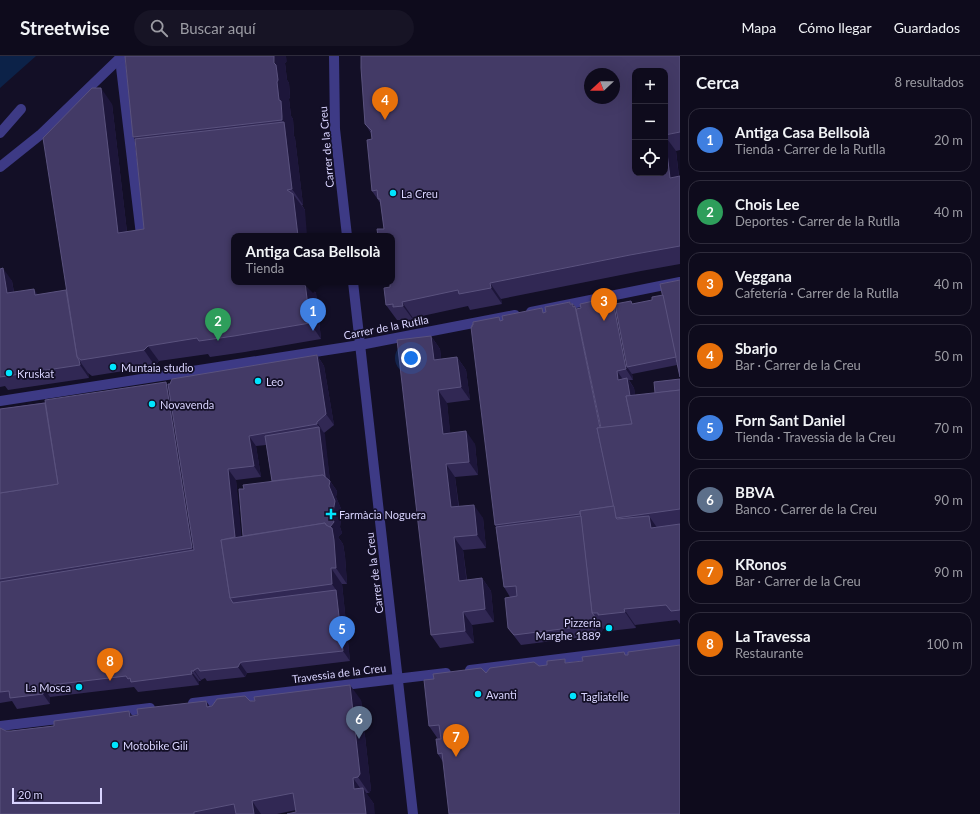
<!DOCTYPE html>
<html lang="es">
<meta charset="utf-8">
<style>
:root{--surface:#0e0b1c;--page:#171425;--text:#f1f3f6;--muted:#9b9ba3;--line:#2e2b3b;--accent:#1a73e8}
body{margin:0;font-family:Lato,sans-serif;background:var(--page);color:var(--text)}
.controls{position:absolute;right:12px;top:12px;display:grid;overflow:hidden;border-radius:8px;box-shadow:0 4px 16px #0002}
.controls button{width:36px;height:36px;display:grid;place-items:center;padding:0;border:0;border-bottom:1px solid var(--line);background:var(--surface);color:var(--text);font:20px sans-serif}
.compass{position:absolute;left:584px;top:12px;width:36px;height:36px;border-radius:50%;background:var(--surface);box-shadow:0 4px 16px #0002;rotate:248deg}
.scale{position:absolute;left:12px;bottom:10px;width:90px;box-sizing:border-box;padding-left:4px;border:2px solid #d9d4ff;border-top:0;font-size:11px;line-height:14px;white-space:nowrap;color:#d9d4ff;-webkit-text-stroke:3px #130f26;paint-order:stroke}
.you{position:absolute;left:411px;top:302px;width:14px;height:14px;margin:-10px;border:3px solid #fff;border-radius:50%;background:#1a73e8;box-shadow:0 0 0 6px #1a73e833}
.badge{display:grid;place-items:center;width:26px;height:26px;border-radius:50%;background:var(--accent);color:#fff;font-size:13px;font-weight:700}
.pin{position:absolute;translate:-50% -33px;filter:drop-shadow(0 1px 2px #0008)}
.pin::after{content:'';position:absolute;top:21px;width:14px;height:12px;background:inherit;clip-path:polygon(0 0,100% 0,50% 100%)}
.popup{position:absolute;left:231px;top:177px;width:164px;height:52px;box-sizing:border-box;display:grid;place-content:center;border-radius:8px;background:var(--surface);filter:drop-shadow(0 1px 3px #0005);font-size:13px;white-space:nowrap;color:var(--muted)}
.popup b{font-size:15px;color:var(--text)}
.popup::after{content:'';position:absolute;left:50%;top:100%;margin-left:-8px;border:8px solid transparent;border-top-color:var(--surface)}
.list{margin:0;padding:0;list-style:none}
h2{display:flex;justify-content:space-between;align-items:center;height:52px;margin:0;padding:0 16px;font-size:17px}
h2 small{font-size:13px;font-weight:400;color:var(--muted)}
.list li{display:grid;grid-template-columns:26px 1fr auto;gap:12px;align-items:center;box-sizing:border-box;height:64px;margin:0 8px 8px;padding:0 8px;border:1px solid var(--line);border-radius:12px}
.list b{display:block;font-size:15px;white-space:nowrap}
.list p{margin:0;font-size:13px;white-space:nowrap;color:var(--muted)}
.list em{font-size:13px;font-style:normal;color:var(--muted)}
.icon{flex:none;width:22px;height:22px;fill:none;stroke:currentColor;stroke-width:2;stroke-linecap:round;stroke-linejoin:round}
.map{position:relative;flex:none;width:680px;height:758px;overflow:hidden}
header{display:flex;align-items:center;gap:24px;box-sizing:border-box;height:56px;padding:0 20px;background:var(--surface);border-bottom:1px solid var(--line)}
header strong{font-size:19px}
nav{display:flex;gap:22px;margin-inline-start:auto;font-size:14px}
.search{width:280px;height:36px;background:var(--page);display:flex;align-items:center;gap:10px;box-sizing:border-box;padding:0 14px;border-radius:22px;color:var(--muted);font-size:15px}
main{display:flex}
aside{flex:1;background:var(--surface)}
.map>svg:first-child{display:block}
.water{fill:#0c2248}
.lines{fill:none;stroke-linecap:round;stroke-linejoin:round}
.lane{stroke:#3d3a85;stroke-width:10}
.street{stroke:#3d3a85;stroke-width:10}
.wall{fill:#312854;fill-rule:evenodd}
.shaded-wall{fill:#1d163a}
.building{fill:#433a66;stroke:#5a527e;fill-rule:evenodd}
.poi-dot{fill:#00e5ff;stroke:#130f26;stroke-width:1.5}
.labels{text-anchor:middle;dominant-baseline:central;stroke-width:3.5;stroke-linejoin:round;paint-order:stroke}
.street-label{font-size:11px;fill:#d9d4ff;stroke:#130f26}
.poi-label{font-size:11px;fill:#d9d4ff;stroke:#130f26;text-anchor:start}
</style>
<header>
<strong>Streetwise</strong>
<div class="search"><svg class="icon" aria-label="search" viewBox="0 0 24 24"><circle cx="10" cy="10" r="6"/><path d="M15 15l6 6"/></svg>Buscar aquí</div>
<nav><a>Mapa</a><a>Cómo llegar</a><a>Guardados</a></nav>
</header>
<main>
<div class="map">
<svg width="680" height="758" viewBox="0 0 680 758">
<rect width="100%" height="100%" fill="#130f26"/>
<polygon class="water" points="0,0 36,0 0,32"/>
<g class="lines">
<polyline class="lane" points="120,3 141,179"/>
<g class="street">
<polyline points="334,0 335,73 347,180"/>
<polyline points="0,77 21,53"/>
<polyline points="0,111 40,79 122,0"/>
<polyline points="353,226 413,758"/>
<polyline points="531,256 680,226"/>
<polyline points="0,345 360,289 515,259"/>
<polyline points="470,614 680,588"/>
<polyline points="193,647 446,617"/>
<polyline points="0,670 150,652"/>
</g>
</g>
<g class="wall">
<polygon points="680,0 680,94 676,95 679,120 680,120 680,208 641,215 501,243 502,248 470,254 468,250 413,262 414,265 404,267 402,264 397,264 386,249 390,231 384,173 381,148 372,135 372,83 371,77 365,68"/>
<polygon points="287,5 285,7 287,24 289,27 290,41 289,43 291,60 293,63 294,80 295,82 303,149 302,149 305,154 234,180 313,233 316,237 321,283 245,296 210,301 208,298 159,305 155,310 92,320 88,317 89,322 8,334 5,330 0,331 0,213 12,225 14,236 38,239 66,234 112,48 127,176 144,173 135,83 133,81"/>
<polygon points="663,239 677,309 632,318 633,324 629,324 634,332 635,339 655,337 680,323 680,568 677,564 635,569 636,572 609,575 607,572 603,573 600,579 521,589 508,572 510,541 504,531 496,471 495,469 545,256 570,246 571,248 575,250 576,253 581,252 607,242 609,246 613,245 615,248 633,248 652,244"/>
<polygon points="431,280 440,293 441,303 457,301 466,314 470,344 447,347 450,377 475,388 478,419 455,421 459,450 483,462 486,492 463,494 467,524 482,522 491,535 494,566 472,569 474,587 440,592 431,579"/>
<path d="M317,299L324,310L334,369L324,377L330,425L337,435L336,441L342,455L340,471L342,477L338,481L343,488L345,500L347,528H342L350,605L249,617H247L245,621L207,625L205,622L201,624V625H199V629L138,636L134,631L50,641V648L17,653L12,645L0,647V353L170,328ZM266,389L272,425L244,433L243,480H241L236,424L261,421L256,390Z"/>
<polygon points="680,589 443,706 438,698 438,683 429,670 486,617 626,599"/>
<polygon points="361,644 371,734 369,737 366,737 374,748 296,756 296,754 277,758 0,758 6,675 11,675 138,659 206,645 210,651 250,645"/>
</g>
<g class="shaded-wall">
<polygon points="274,0 286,0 287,5 285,7 287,24 289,27 290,41 289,43 291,60 293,63 294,80 295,82 303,149 292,133 285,69 282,64"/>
<polygon points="101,32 112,48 129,193 118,177"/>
<polygon points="665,80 676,95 680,131 670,122"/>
<polygon points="293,138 305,154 307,180 298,180"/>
<polygon points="3,212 12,225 16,250 7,237"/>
<polygon points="305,226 312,226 313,233 316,237 321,283 310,267"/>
<polygon points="490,227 501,243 502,248 491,232"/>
<polygon points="34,233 43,246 35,239"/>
<polygon points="613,245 620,256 627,311 632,318 633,324 626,313"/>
<polygon points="402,246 413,262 414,265 403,250"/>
<polygon points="570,246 576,254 573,251 573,248 575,251 575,250 584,263 617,453"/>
<polygon points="431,280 440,293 443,317 434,304"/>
<polygon points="148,290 159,305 155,310 144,294"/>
<polygon points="317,299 324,310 334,369 326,358"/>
<polygon points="457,301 466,314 470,344 461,331"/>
<polygon points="79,304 88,317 89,322 80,309"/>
<polygon points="617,315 624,325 618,324"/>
<polygon points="627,322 634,332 644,386 637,376"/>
<polygon points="166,326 175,339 201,505 192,492"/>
<polygon points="438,334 447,347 452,391 443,378"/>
<polygon points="317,366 324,377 325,378 317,368"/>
<polygon points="319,371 325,378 330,425 337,435 336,441 342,455 340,471 342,477 338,481 343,488 345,500 347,528 336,512 326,469 325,467 332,461 326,422"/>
<polygon points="466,375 475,388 478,419 469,406"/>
<polygon points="249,380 256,390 261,421 254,410"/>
<polygon points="446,408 455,421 460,464 451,451"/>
<polygon points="228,413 236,424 243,498 235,487"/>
<polygon points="474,449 483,462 486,492 477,479"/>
<polygon points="649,460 660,476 651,472"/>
<polygon points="454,481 463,494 468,538 459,525"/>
<polygon points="331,512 342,528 350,605 343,595 336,534 332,528"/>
<polygon points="482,522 491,535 494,566 485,553"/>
<polygon points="624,553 635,569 636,572 625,556"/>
<polygon points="463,556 472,569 474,587 465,575"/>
<polygon points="596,562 603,573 600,579 593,569"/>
<polygon points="240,607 247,617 245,621 238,611"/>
<polygon points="194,614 201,624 201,625 194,615"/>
<polygon points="191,615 199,625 199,629 192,618"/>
<polygon points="350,629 361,644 371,734 369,737 358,721"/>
<polygon points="42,630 50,641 50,648 43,638"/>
<polygon points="206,645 217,661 207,651"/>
<polygon points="129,655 140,671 130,661"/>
<polygon points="353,722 363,736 363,732 374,748 375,758 366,758 354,733"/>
<polygon points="252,745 261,758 254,758"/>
</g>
<g class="building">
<polygon points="125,0 274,0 274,7 276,9 278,24 277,26 279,44 281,45 282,60 282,64 133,81"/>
<path d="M361,0H680V76L665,79V15H635V117H665V80L670,122L680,120V190L630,199L490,227L491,232L459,238L458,234L402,246L403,250L393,251V248L386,249L384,232L390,231V226H392V180H378L377,173H384L380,143H378L377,134L372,135L367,84L372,83L371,75H372L365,68L361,12ZM590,18H614V42H590Z"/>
<polygon points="92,32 101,32 118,177 144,173 135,83 284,66 292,133 287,134 293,138 298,180 234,180 234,226 305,226 310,267 234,280 199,285 197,282 148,290 144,294 81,304 77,301 43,82"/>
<polygon points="3,212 7,237 34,233 35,239 66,234 77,301 79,304 80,309 0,321 0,213"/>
<polygon points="680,224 680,321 660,228"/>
<polygon points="663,239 676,301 627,311 615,248 631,245 632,248 652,244 652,241"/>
<polygon points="607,242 608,246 613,245 626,313 617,315 618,324 627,322 630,340 626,340 632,368 601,372 576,253 581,252 580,248"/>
<polygon points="570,246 570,248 573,248 573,251 575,250 600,372 597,372 614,450 580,455 580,458 495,469 471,271 472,271 472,269 473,269 473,266 499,261 500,265 503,264 502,260 542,252 543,257 546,256 545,251"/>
<polygon points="431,280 434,304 457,301 461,331 438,334 443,378 466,375 469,406 446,408 451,451 474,449 477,479 454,481 459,525 482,522 485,553 463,556 465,575 431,579 397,284"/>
<polygon points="317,299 326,358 317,366 317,368 249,380 254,410 228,413 235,481 221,484 230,542 233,547 336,534 343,595 242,606 240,607 238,611 200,615 198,612 194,614 194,615 191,615 192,618 131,626 130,622 128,623 126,620 42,630 43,638 10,642 9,635 0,636 0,526 194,494 168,328 170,328 172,323"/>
<polygon points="680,323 680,334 655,337 654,326"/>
<polygon points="166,326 192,492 0,523 0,437 58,428 45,344"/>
<polygon points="680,334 680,453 616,462 597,372 632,368 626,340"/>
<polygon points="45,347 58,428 0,437 0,353"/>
<polygon points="319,371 325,421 323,419 272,425 265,380"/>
<polygon points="323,419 330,425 329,430 335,445 332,461 334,466 330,471 327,470 325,467 243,480 239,433 244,433 243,429"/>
<polygon points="614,450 616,462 617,463 649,460 651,472 680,468 680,554 671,555 666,549 624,553 625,556 598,559 598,557 592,557 580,455"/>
<polygon points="581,460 592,557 596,562 593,569 514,579 508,572 505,542 517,540 516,530 504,531 496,471"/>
<polygon points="325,467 326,469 332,472 334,484 336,512 331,512 332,528 230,542 221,484"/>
<polygon points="680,589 680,758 449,758 442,697 438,698 436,683 441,683 439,669 429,670 424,624 434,623 433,618 481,612 486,617 490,612 534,606 539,610 547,609 547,605 565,603 565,607 583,605 582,601 624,596 625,599 628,599 628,596"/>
<polygon points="350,629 360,718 358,721 353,722 354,733 363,732 366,758 287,758 296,756 293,737 252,745 254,758 236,758 234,748 194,756 194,758 0,758 0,672 6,675 11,675 54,670 54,665 129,655 130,661 132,660 138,659 137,653 206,645 207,651 212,650 217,643 245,640 250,645 255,645 254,641"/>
</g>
<g class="poi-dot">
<circle cx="393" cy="137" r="4"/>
<circle cx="113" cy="311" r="4"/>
<circle cx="9" cy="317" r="4"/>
<circle cx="258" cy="325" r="4"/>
<circle cx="152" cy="348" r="4"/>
<path d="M329 452h4v4h4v4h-4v4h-4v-4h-4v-4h4z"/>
<circle cx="609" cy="572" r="4"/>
<circle cx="79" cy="631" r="4"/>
<circle cx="478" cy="638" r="4"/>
<circle cx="573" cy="640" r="4"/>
<circle cx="115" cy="689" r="4"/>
</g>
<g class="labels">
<g class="street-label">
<text transform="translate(326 91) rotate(-95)">Carrer de la Creu</text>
<text transform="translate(386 271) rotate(-11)">Carrer de la Rutlla</text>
<text transform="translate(374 517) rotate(-97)">Carrer de la Creu</text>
<text transform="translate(339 617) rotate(-7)">Travessia de la Creu</text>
</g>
<g class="poi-label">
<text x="401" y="137">La Creu</text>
<text x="121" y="311">Muntaia studio</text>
<text x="17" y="317">Kruskat</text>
<text x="266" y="325">Leo</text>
<text x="160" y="348">Novavenda</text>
<text x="339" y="458">Farmàcia Noguera</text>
<text x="601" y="566" text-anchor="end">Pizzeria<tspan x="601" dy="13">Marghe 1889</tspan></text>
<text x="71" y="631" text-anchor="end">La Mosca</text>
<text x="486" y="638">Avanti</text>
<text x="581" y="640">Tagliatelle</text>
<text x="123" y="689">Motobike Gili</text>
</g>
</g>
</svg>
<div class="controls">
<button>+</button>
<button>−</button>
<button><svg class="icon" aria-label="locate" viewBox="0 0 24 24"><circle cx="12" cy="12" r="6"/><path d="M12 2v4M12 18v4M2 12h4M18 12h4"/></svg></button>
</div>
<svg class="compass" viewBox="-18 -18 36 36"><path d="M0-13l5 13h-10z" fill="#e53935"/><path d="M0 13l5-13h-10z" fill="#9b9ba3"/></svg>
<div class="scale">20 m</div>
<div class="you"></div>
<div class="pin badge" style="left:313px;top:275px;background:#3f7fe0">1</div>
<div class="popup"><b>Antiga Casa Bellsolà</b>Tienda</div>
<div class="pin badge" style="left:218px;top:285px;background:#2e9e5b">2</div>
<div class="pin badge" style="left:604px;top:265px;background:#e8710a">3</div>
<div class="pin badge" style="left:385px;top:64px;background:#e8710a">4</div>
<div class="pin badge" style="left:342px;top:593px;background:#3f7fe0">5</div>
<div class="pin badge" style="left:359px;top:683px;background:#5c6f8a">6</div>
<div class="pin badge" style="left:456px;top:701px;background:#e8710a">7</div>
<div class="pin badge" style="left:110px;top:625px;background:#e8710a">8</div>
</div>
<aside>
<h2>Cerca<small>8 resultados</small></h2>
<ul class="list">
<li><span class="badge" style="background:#3f7fe0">1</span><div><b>Antiga Casa Bellsolà</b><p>Tienda · Carrer de la Rutlla</p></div><em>20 m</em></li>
<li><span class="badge" style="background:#2e9e5b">2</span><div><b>Chois Lee</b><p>Deportes · Carrer de la Rutlla</p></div><em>40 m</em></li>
<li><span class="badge" style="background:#e8710a">3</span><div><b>Veggana</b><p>Cafetería · Carrer de la Rutlla</p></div><em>40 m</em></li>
<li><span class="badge" style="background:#e8710a">4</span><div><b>Sbarjo</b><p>Bar · Carrer de la Creu</p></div><em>50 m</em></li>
<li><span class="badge" style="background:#3f7fe0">5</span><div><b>Forn Sant Daniel</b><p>Tienda · Travessia de la Creu</p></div><em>70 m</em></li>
<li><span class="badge" style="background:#5c6f8a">6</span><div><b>BBVA</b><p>Banco · Carrer de la Creu</p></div><em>90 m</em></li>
<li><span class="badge" style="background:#e8710a">7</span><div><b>KRonos</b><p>Bar · Carrer de la Creu</p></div><em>90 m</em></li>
<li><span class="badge" style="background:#e8710a">8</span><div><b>La Travessa</b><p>Restaurante</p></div><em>100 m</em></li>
</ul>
</aside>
</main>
